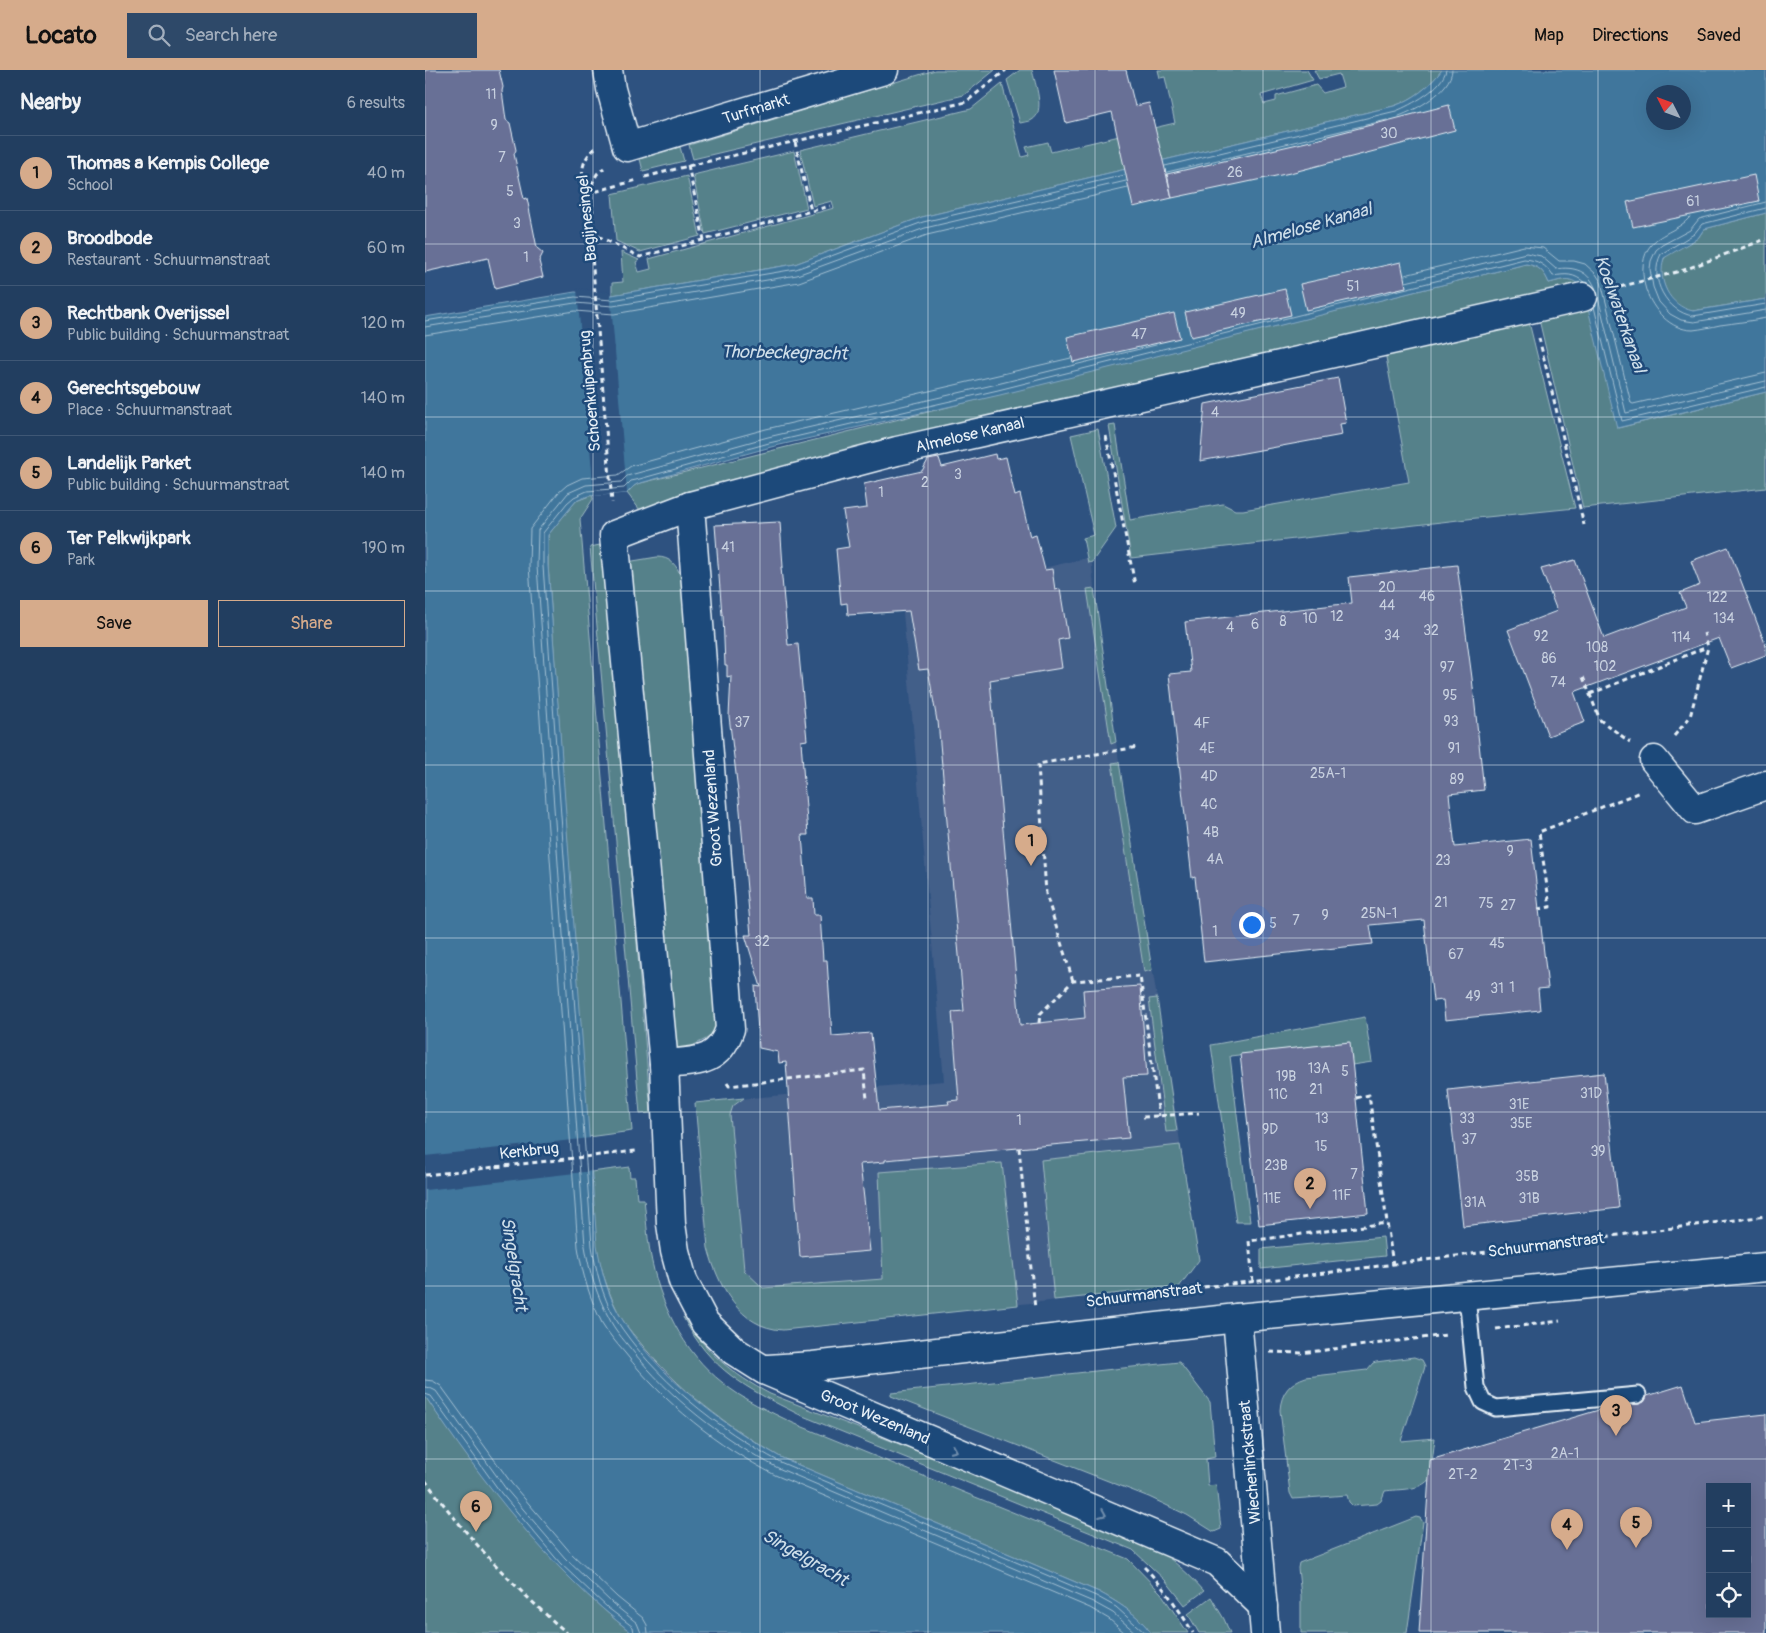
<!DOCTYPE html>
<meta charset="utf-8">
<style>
:root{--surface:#223e60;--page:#2e4969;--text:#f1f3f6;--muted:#a2aebd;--line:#3f5775;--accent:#d6ab8b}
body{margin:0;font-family:Pangolin,sans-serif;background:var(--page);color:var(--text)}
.controls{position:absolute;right:15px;bottom:15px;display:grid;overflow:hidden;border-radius:0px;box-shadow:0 5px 20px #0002}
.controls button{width:45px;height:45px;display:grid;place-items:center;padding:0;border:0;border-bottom:1px solid var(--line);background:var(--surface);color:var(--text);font:25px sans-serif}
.compass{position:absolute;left:1221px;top:15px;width:45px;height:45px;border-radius:50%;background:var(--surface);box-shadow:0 5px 20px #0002;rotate:312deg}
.you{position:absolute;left:826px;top:854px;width:18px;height:18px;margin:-12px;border:4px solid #fff;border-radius:50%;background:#1a73e8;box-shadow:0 0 0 8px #1a73e833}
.badge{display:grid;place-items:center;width:32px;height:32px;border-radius:50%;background:var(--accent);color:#111;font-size:16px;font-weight:700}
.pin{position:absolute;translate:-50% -41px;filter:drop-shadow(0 1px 2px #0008)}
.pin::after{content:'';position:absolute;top:26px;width:18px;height:15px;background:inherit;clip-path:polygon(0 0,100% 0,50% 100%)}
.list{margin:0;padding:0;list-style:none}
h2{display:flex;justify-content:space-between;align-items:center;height:65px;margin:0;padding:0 20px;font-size:21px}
h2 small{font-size:16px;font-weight:400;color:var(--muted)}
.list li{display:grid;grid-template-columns:32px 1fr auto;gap:15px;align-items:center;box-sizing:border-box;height:75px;padding:0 20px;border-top:1px solid var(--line)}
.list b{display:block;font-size:19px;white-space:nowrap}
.list p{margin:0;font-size:16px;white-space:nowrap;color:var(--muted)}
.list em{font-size:16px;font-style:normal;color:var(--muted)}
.actions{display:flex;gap:10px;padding:15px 20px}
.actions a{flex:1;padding:11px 0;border:1px solid var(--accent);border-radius:0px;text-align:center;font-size:18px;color:var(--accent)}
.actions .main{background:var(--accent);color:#111}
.icon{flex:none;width:28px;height:28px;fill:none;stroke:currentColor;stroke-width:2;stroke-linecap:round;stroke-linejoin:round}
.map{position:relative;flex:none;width:1341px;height:1563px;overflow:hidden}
header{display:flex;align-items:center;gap:30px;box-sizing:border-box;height:70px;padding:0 25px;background:var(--accent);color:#111}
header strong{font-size:24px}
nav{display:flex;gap:28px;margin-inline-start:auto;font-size:18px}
.search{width:350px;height:45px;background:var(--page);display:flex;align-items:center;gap:12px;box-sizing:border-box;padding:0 18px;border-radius:0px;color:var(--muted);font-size:19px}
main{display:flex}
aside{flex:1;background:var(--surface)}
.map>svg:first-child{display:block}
.built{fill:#425e89}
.green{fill:#55818a;stroke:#9eb9c1}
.water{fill:#3f769c;stroke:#83a7c1;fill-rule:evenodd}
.pier{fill:#2e5280}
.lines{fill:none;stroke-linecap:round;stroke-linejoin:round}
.shore{stroke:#a4c0d3;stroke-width:1}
.building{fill:#687096;stroke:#e8f1f8;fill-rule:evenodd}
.lane-casing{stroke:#e8f1f8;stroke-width:19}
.street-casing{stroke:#e8f1f8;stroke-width:31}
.path{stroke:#e8f1f8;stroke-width:3;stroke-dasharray:5 4;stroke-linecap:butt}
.lane{stroke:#1f4a7a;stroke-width:15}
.street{stroke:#1f4a7a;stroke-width:28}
.oneway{stroke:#6f8dac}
.grid{fill:none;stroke:#e8f1f8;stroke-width:1;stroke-opacity:0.55}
.labels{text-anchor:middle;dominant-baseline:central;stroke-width:5;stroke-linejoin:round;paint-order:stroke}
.number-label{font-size:14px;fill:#c8d1e0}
.street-label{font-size:16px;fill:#e8f1f8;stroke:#1f4a7a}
.water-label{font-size:18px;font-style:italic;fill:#cfdfea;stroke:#1f4a7a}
</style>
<header>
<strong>Locato</strong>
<div class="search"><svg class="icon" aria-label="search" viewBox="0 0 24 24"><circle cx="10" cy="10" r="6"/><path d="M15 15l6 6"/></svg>Search here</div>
<nav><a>Map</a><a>Directions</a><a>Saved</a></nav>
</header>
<main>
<aside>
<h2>Nearby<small>6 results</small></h2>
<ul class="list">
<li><span class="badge">1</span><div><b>Thomas a Kempis College</b><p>School</p></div><em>40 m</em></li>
<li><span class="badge">2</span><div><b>Broodbode</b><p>Restaurant · Schuurmanstraat</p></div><em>60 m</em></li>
<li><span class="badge">3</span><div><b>Rechtbank Overijssel</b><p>Public building · Schuurmanstraat</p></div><em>120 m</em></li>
<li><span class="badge">4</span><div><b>Gerechtsgebouw</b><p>Place · Schuurmanstraat</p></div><em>140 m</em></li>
<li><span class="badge">5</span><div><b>Landelijk Parket</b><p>Public building · Schuurmanstraat</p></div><em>140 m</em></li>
<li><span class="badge">6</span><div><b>Ter Pelkwijkpark</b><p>Park</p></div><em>190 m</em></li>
</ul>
<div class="actions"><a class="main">Save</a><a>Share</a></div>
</aside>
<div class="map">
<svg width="1341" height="1563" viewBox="0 0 1341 1563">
<rect width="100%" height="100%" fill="#2e5280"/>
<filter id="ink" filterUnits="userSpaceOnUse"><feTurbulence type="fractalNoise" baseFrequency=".02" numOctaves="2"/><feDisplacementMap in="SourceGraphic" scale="10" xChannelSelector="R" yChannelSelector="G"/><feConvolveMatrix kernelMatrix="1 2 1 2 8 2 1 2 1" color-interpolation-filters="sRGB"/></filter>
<g filter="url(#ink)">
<polygon class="built" points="666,487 669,518 691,672 774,1190 754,1217 358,1260 337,1257 325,1249 312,1237 300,1222 287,1194 283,1178 279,1150 270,1033 519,1011 477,531"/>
<g class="green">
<polygon points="510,0 570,0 539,25 268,89 264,75"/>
<path d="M595,0H607C610,13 621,42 607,50C604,52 599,52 595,53L582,10Z"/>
<path d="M733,0H882L888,10L836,25L839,34L851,31V26L891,15L898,23L918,17L914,4L894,9L889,0H1017C1004,17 989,29 969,36L497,147L370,194L187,225V213L198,212L196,182L214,190L211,192L214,202L226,199L224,189L409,138L407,131L388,136L375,80L546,39L577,14L597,87L604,85L601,77L623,72L626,82L750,53L740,7L735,8Z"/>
<polygon points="255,77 259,91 218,101 215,89"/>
<polygon points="369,81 382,138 280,164 268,105"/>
<polygon points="262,106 275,166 215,182 191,171 187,124"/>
<path d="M1341,143V229L1267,241C1262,240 1257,238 1252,235C1240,225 1229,196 1243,184L1273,168L1279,159Z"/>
<path d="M1101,194C1114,196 1119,201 1124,213C1140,209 1146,206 1158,217L644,333L642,327L625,331V337L218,444L202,423L209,416L212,414Z"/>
<polygon points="1164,235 1193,358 1341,322 1341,418 1158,438 1113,245"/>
<polygon points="1103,248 1150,438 1042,449 706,488 684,356 690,355 705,450 798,434 810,440 818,440 984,412 960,282"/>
<polygon points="673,359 691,458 667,492 663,493 658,468 669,465 646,365"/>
<polygon points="167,425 168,429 155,449 207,1061 163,1067 123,495 123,465 151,431"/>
<polygon points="175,475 187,570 226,1043 215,1044 165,477"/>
<path d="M232,487C245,487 252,495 256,507L294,957L287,966L253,983H246L202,492Z"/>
<polygon points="669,518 691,672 686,674 662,519"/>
<polygon points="694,692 727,900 719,902 687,693"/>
<polygon points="732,928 752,1061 741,1062 724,929"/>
<polygon points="940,947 947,992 927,995 924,972 805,986 825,1152 811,1152 786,975"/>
<path d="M319,1028L308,1036L305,1045L319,1200L338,1218L458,1209L454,1102L577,1093L593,1235L358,1260C314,1258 293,1215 283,1178L270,1033Z"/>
<polygon points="755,1075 774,1190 754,1217 629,1230 616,1090"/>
<path d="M204,1097L205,1107H210L212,1129H219C221,1146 222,1164 225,1182C234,1232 257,1281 298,1313C318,1330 344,1341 368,1353L703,1489L736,1523L763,1563H726C713,1544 692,1532 674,1522L357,1388C303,1357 252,1319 213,1270C206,1262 198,1252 193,1242C186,1228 180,1212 176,1196C167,1169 168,1131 166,1102Z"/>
<polygon points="958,1167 960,1186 836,1199 836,1179"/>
<path d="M258,1247C282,1283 307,1304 345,1324L707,1464C736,1480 758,1497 779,1521L760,1535L741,1511L708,1480L373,1344C321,1318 285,1300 258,1247Z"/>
<path d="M989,1287L997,1290L1000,1296L999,1300L976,1371L1010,1368L1005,1408C996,1421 974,1419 960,1421L956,1431L952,1434L928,1436L924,1432L922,1425L868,1429L865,1423L855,1340C856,1323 865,1312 881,1307L942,1300L948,1293L951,1292Z"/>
<polygon points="754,1292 785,1332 790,1387 781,1389 783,1416 791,1415 796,1459 789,1462 762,1445 724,1427 466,1326 466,1323"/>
<path d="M0,1326C58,1412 125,1499 207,1563H0Z"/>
<polygon points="991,1447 995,1448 998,1452 982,1563 876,1563 876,1526 873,1498 874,1493"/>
<polygon points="786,1527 799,1549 805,1563 774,1563 763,1544"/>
</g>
<path class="water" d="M1017,0H1341V143L1279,159L1273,168L1239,188C1232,210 1244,236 1268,241L1341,229V322L1192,358L1158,218C1145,206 1140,209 1124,213C1119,201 1114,196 1101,194L575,325L346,377L212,414L209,416L202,423L163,426L151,431L123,465V495L172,1175C176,1199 182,1223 194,1244C229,1304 298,1355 357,1388L674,1522C692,1532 713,1544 726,1563H207C125,1499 57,1412 0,1326V247L150,222L187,225L370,194L497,147L969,36C989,29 1004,17 1017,0ZM1228,22H1258V52H1228Z"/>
<g class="pier">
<polygon points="152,219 185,222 202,423 169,426"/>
<polygon points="166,1068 168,1101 0,1120 0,1086"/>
</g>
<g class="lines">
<g class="shore">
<path d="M974,46C991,40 1026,21 1027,0"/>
<path d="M740,96L971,41C986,35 1018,18 1021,0"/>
<polyline points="742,102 962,50"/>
<polyline points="1341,132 1274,149 1265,160 1237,175 1231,180 1226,191 1225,199 1228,217 1234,232 1245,244 1256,250 1269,252 1341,240"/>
<path d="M1341,138L1277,154L1269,164L1236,184C1223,209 1242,242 1268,246L1341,234"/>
<path d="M1265,147C1254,161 1232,163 1223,179C1216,191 1217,207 1221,220C1228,240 1245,260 1268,260C1277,259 1286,257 1295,255C1310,253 1326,251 1341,248"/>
<polyline points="980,205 1099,176 1118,178 1134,191 1149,191 1160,194 1171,204 1176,212 1206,333 1208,334 1341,303"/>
<path d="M981,212L1101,183L1116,186L1131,199C1149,196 1165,201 1171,220"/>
<polyline points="1173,227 1201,343 1341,311"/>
<polyline points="1169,237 1197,351 1341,317"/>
<polyline points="0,251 150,227 187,230 371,199 498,152 700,105"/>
<polyline points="0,257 150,233 188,236 372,205 500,158 701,111"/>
<polyline points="0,265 150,241 189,244 374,212 502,165 703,118"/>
<path d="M646,288L341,359L206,396L193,405L157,408L142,415L133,423L105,459L104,496L153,1177C157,1203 165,1229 177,1253C183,1263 192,1274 200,1283C239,1333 293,1376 350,1405L665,1538L684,1549L700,1563"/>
<polyline points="0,1310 8,1311 16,1316 87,1414 146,1483 192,1527 218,1548 222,1555 223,1563"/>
<polyline points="0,1317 5,1318 11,1321 81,1419 140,1488 187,1533 212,1553 216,1563"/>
<polyline points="0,1324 6,1326 76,1423 135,1493 183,1538 208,1557 209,1563"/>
<path d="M711,1563L688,1543L668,1532L353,1398C297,1369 245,1328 206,1279C198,1269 189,1259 184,1248C172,1226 164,1201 160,1176L112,496L113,460L143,423L161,415L196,412L202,406L209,404L343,367L572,314L731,275"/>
<path d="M720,1563L691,1537L671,1526L355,1392C293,1359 228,1308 190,1248C177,1226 171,1200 167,1176L118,496V463L142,433L149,427L162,421L199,418L206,411L211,410L344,373L573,320L1099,189C1113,190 1121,195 1128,206C1141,204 1149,203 1160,213"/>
</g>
</g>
<g class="building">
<polygon points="0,0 74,0 78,17 77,21 81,50 85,53 91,80 89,84 99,129 102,128 112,178 118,183 114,191 118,207 70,219 63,188 0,202"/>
<polygon points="629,0 701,0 710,36 724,33 747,128 708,137 687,42 641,53"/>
<polygon points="1024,35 1030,60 865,103 747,128 742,104 899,68 899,67"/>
<polygon points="1329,105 1334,131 1208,157 1202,132"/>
<polygon points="976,192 981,217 881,240 875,214"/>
<polygon points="860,219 866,245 766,267 760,242"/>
<polygon points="749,243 755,268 648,292 642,267"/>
<polygon points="913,308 921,353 915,354 917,365 775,391 780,334"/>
<polygon points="570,384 571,389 581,387 590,426 595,424 605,467 611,465 620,500 627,499 630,520 635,519 643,568 633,570 637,598 565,610 595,955 660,948 658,920 715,916 722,1006 698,1007 704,1068 460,1090 460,1092 435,1094 445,1181 375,1187 361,992 354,993 353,982 334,978 330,916 336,917 320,865 326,865 314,729 304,646 306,606 302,607 302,595 300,595 298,545 297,545 290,455 355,452 358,497 356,497 363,575 373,574 382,670 376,671 383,765 377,765 382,828 388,828 389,845 395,845 398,890 402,890 407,966 446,963 454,1040 524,1034 523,1031 534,1030 527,942 539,941 513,651 512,651 503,599 494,600 484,541 423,545 422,533 416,534 411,479 424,477 418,441 442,438 439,414 497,401 503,390 514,388 517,397"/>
<polygon points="1303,477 1341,576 1341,585 1306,598 1294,568 1149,622 1160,652 1123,666 1083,560 1132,541 1116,499 1150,490 1179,568 1261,537 1255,523 1275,515 1266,491"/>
<polygon points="1032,495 1047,608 1059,720 1024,724 1030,777 1106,769 1123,918 1113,919 1115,940 1020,950 1018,930 1008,931 999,850 945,855 948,874 779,892 770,807 767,808 744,604 766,602 760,552 927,533 924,507"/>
<polygon points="925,972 943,1143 834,1155 815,984"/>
<polygon points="1179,1003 1194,1138 1038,1156 1023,1020"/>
<path d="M1258,1315L1270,1352L1341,1344V1563H994L1005,1390L1184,1337L1214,1334L1219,1332L1222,1326ZM1285,1417H1322V1544H1285Z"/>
</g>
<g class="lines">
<g class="lane-casing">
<polyline id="lane" points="1042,1226 1051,1317 1058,1332 1071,1338 1213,1325"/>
</g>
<g class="street-casing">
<g id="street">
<polyline points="183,0 186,19 202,77 459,0"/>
<polyline points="1229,690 1270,740 1341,715"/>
<path d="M239,994C270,991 293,994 305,959L265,436"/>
<polyline points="812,1248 840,1563"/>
<polyline points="343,1299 388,1296 812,1248 1341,1197"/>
<polyline points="838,1536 792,1492 339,1300 309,1281 280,1253 258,1211 250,1181 246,1154 239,994 189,465 265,436 472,381 1158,227"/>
</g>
</g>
<g class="path">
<polyline points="370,72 386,141"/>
<path d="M170,78C155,91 155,106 162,124L187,433"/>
<polyline points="263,95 279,170"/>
<polyline points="220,107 263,96 541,32 581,0"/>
<polyline points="162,123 172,104 179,98"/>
<polyline points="162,124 212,110"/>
<polyline points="165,162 215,187 405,136"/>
<polyline points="1187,219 1259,200 1341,169"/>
<polyline points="1114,268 1159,455"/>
<polyline points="681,366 710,515"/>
<polyline points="1158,607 1175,650 1205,672"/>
<polyline points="1165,624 1282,577"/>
<polyline points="1249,666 1265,647 1283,577 1279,563"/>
<polyline points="1113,839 1125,837 1114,762 1215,722"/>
<polyline points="648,911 621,824 613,694 713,677"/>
<polyline points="614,953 615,944 648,911 715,906 734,1046"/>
<polyline points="302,1013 304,1016 439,1000 442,1029"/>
<polyline points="931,1028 944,1025 968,1195"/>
<polyline points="718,1047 774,1043"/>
<polyline points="594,1078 610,1239"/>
<polyline points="0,1105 211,1081"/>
<polyline points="828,1212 824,1171 962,1153"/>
<polyline points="752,1220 861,1208 1341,1146"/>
<polyline points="1071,1259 1135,1251"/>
<polyline points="845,1282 876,1283 1021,1265"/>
<path d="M0,1410C42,1467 89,1518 142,1563"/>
<path d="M719,1497C739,1517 754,1539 768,1563"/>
</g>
<use href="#lane" class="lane"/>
<use href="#street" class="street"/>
</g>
<defs><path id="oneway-chevron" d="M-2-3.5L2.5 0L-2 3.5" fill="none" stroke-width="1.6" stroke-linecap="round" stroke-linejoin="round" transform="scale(1.25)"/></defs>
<g class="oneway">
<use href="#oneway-chevron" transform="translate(529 1380) rotate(23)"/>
<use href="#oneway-chevron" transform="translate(678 1444) rotate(23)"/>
</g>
</g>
<path class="grid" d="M168,0V1563M335,0V1563M503,0V1563M670,0V1563M838,0V1563M1006,0V1563M1173,0V1563M0,174H1341M0,347H1341M0,521H1341M0,695H1341M0,868H1341M0,1042H1341M0,1216H1341M0,1389H1341"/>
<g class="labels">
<g class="number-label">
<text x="66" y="24">11</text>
<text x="69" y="55">9</text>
<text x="964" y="63">30</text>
<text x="77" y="87">7</text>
<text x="810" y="102">26</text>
<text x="85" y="121">5</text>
<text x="1268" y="131">61</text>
<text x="92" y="153">3</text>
<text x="101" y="187">1</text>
<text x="928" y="216">51</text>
<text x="813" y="243">49</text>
<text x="714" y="264">47</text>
<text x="790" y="342">4</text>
<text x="533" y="404">3</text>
<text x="500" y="412">2</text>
<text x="456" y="422">1</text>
<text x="303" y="477">41</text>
<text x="962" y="517">20</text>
<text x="1002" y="526">46</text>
<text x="1292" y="527">122</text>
<text x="962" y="535">44</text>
<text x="912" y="546">12</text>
<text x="885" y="548">10</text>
<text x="1299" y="548">134</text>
<text x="858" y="551">8</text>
<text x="830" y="554">6</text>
<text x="805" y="557">4</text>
<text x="1006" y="560">32</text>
<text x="967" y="565">34</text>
<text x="1116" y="566">92</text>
<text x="1256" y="567">114</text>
<text x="1172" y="577">108</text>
<text x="1124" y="588">86</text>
<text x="1180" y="596">102</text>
<text x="1022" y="597">97</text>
<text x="1133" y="612">74</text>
<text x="1025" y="625">95</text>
<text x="1026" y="651">93</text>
<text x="317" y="652">37</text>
<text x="777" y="653">4F</text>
<text x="782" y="678">4E</text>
<text x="1029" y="678">91</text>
<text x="903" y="703">25A-1</text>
<text x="784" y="706">4D</text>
<text x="1032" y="709">89</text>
<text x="784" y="734">4C</text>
<text x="786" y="762">4B</text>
<text x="1085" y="781">9</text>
<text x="790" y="789">4A</text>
<text x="1018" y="790">23</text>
<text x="1016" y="832">21</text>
<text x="1061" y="833">75</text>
<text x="1083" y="835">27</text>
<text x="954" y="843">25N-1</text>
<text x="900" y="845">9</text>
<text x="871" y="850">7</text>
<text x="848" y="853">5</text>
<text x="790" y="861">1</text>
<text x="337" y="871">32</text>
<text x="1072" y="873">45</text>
<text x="1031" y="884">67</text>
<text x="1087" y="917">1</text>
<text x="1072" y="918">31</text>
<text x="1048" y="926">49</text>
<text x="894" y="998">13A</text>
<text x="920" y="1001">5</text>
<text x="861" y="1006">19B</text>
<text x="891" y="1019">21</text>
<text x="1166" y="1023">31D</text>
<text x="853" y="1024">11C</text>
<text x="1094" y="1034">31E</text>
<text x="897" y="1048">13</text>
<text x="1042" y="1048">33</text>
<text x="594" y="1050">1</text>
<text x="1096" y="1053">35E</text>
<text x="845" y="1059">9D</text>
<text x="1044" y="1069">37</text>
<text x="896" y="1076">15</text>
<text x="1173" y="1081">39</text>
<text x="851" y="1095">23B</text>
<text x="929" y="1104">7</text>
<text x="1102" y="1106">35B</text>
<text x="917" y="1125">11F</text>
<text x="847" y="1128">11E</text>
<text x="1104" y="1128">31B</text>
<text x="1050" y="1132">31A</text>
<text x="1140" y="1383">2A-1</text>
<text x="1093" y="1395">2T-3</text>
<text x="1038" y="1404">2T-2</text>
</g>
<g class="street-label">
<text transform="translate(331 39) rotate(-17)">Turfmarkt</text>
<text transform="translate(162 148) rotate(-96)">Bagijnesingel</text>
<text transform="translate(165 321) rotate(-95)">Schoenkuipenbrug</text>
<text transform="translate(545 365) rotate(-13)">Almelose Kanaal</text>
<text transform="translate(288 738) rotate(-94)">Groot Wezenland</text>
<text transform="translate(104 1081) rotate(-6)">Kerkbrug</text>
<text transform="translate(1121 1175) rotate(-7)">Schuurmanstraat</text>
<text transform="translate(719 1225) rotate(-7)">Schuurmanstraat</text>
<text transform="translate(450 1347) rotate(23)">Groot Wezenland</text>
<text transform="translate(825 1392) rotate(-95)">Wiecherlinckstraat</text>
</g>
<g class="water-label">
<text transform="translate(886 156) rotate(-16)">Almelose Kanaal</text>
<text transform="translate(1195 244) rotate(71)">Koelwaterkanaal</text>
<text transform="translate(359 283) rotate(1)">Thorbeckegracht</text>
<text transform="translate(89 1194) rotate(81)">Singelgracht</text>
<text transform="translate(380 1488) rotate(30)">Singelgracht</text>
</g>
</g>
</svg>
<div class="controls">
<button>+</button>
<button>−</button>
<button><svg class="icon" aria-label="locate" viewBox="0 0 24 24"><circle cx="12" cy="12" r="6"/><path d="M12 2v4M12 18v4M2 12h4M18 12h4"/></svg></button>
</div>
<svg class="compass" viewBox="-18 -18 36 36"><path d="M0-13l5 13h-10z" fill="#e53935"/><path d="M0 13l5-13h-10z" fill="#a2aebd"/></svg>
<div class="you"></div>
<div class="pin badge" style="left:606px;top:796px">1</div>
<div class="pin badge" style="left:885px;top:1139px">2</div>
<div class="pin badge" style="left:1191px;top:1366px">3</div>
<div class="pin badge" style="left:1142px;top:1480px">4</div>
<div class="pin badge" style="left:1211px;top:1478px">5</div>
<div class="pin badge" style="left:51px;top:1462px">6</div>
</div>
</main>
